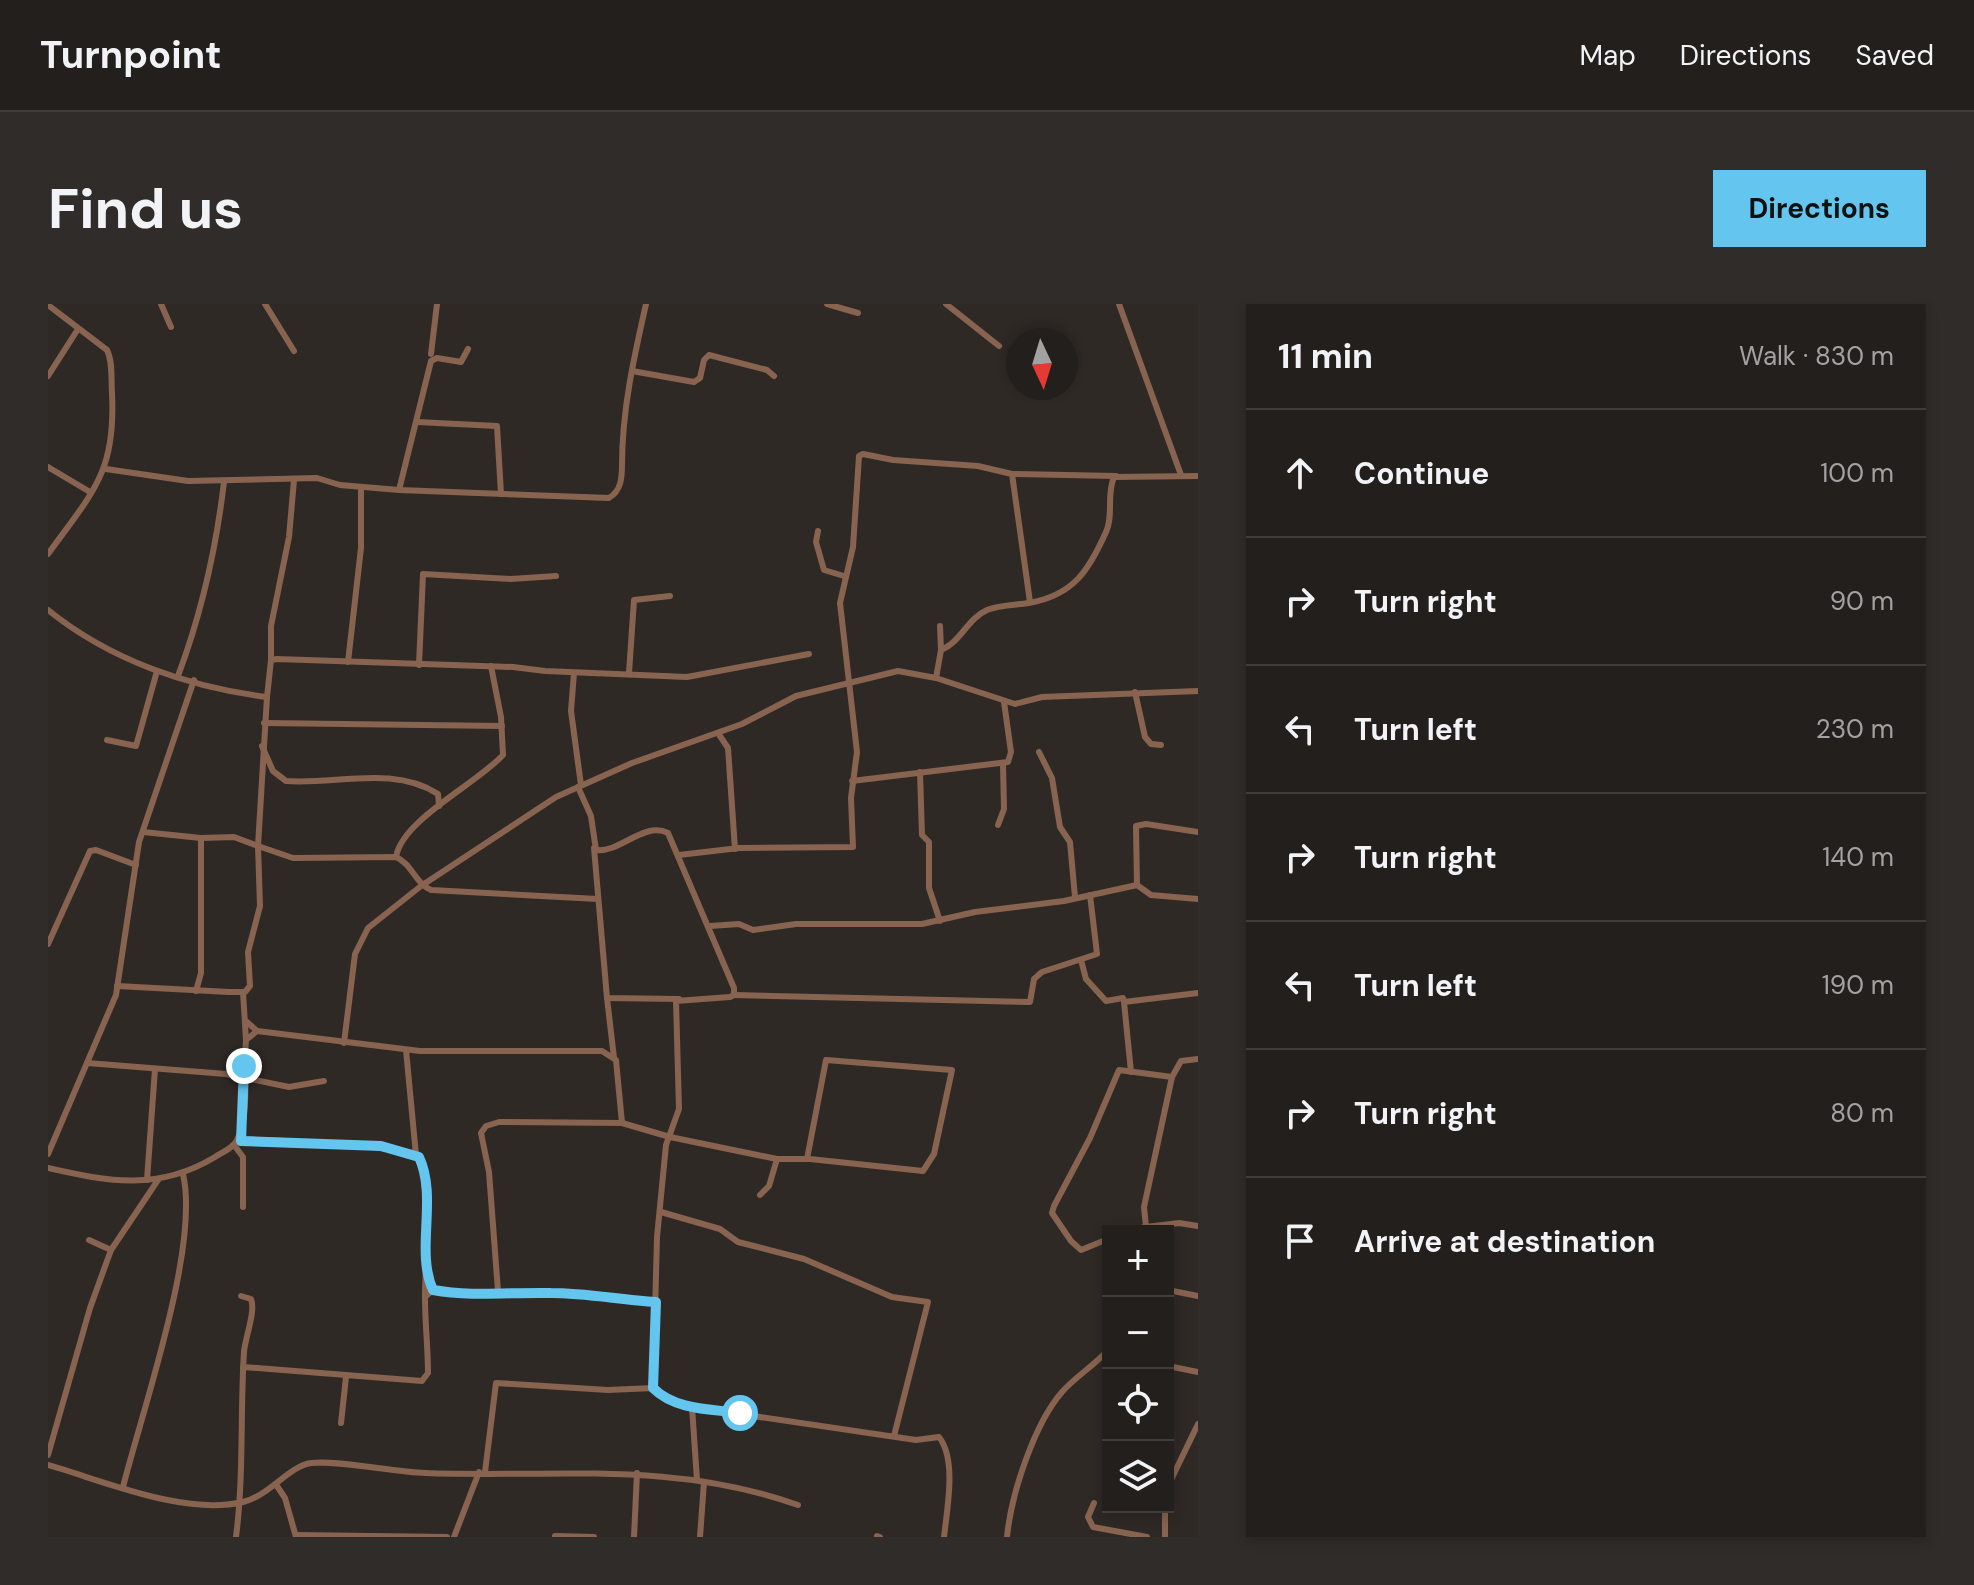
<!DOCTYPE html>
<meta charset="utf-8">
<style>
:root{--surface:#231f1c;--page:#2f2c29;--text:#f1f3f6;--muted:#a3a2a3;--line:#403d3b;--accent:#64c5ee}
body{margin:0;font-family:"DM Sans",sans-serif;background:var(--page);color:var(--text)}
.controls{position:absolute;right:24px;bottom:24px;display:grid;overflow:hidden;border-radius:0px;box-shadow:0 4px 12px #0003}
.controls button{width:72px;height:72px;display:grid;place-items:center;padding:0;border:0;border-bottom:2px solid var(--line);background:var(--surface);color:var(--text);font:40px sans-serif}
.compass{position:absolute;left:958px;top:24px;width:72px;height:72px;border-radius:50%;background:var(--surface);box-shadow:0 4px 12px #0003;rotate:176deg}
.stop{position:absolute;width:24px;height:24px;margin:-18px;border:6px solid #64c5ee;border-radius:50%;background:#fff}
.stop.end{background:#64c5ee;border-color:#fff;box-shadow:0 2px 8px #0008}
.list{margin:0;padding:0;list-style:none}
h2{display:flex;justify-content:space-between;align-items:center;height:104px;margin:0;padding:0 32px;font-size:34px}
h2 small{font-size:26px;font-weight:400;color:var(--muted)}
.list li{display:grid;grid-template-columns:52px 1fr auto;gap:24px;align-items:center;box-sizing:border-box;height:128px;padding:0 32px;border-top:2px solid var(--line)}
.list b{display:block;font-size:30px;white-space:nowrap}
.list em{font-size:26px;font-style:normal;color:var(--muted)}
.icon{flex:none;width:44px;height:44px;fill:none;stroke:currentColor;stroke-width:2;stroke-linecap:round;stroke-linejoin:round}
.map{position:relative;flex:none;width:1150px;height:1233px;overflow:hidden;border-radius:0px}
header{display:flex;align-items:center;gap:48px;box-sizing:border-box;height:112px;padding:0 40px;background:var(--surface);border-bottom:2px solid var(--line)}
header strong{font-size:38px}
nav{display:flex;gap:44px;margin-inline-start:auto;font-size:28px}
.intro{display:flex;align-items:center;justify-content:space-between;box-sizing:border-box;height:192px;padding:0 48px}
h1{margin:0;font-size:56px}
.button{padding:20px 36px;border-radius:0px;background:var(--accent);color:#111;font-size:28px;font-weight:700}
main{display:flex;gap:48px;padding:0 48px}
aside{flex:1;background:var(--surface);border-radius:0px;box-shadow:0 4px 12px #0003}
.map>svg:first-child{display:block}
.lines{fill:none;stroke-linecap:round;stroke-linejoin:round}
.minor{stroke:#886350;stroke-width:6}
.route{stroke:#64c5ee;stroke-width:10}
</style>
<header>
<strong>Turnpoint</strong>
<nav><a>Map</a><a>Directions</a><a>Saved</a></nav>
</header>
<div class="intro"><h1>Find us</h1><a class="button">Directions</a></div>
<main>
<div class="map">
<svg width="1150" height="1233" viewBox="0 0 1150 1233">
<rect width="100%" height="100%" fill="#2f2926"/>
<g class="lines">
<g class="minor">
<polyline points="113,0 123,23"/>
<polyline points="217,0 246,47"/>
<polyline points="779,0 810,9"/>
<polyline points="898,0 951,42"/>
<polyline points="1071,0 1133,171"/>
<path d="M0,1L59,46C65,58 63,75 64,89C68,168 45,188 0,250"/>
<polyline points="383,50 389,0"/>
<polyline points="584,67 646,78 652,74 656,56 661,51 719,66 726,72"/>
<polyline points="0,72 30,25"/>
<polyline points="369,118 449,122 453,190"/>
<polyline points="0,163 42,188"/>
<path d="M58,165L140,177L269,174L292,181L351,186L561,194C573,187 574,174 574,161C574,106 586,53 598,0"/>
<polyline points="964,170 982,298"/>
<polyline points="351,186 383,57 389,54 413,58 420,45"/>
<polyline points="770,227 768,238 776,266 796,272"/>
<path d="M0,306C62,356 140,383 219,393L223,356L229,355L465,363L497,367L639,373L761,350"/>
<polyline points="892,322 893,346"/>
<polyline points="223,356 223,322 241,233 246,176"/>
<polyline points="300,358 313,244 313,183"/>
<polyline points="371,361 375,270 463,275 508,272"/>
<polyline points="526,369 523,407 533,481"/>
<polyline points="581,369 586,296 622,292"/>
<path d="M130,372C154,308 168,246 176,178"/>
<polyline points="888,374 967,400 994,393 1150,387"/>
<polyline points="1087,388 1097,433 1103,440 1113,441"/>
<path d="M219,393L210,542L245,554L348,553C364,560 367,579 383,586L550,595"/>
<polyline points="216,419 454,422"/>
<polyline points="670,429 680,444 687,545"/>
<polyline points="59,436 88,442 109,367"/>
<path d="M214,442L225,467L238,477C287,481 345,461 390,490L391,502"/>
<polyline points="991,448 1004,474 1012,523 1022,538 1027,593"/>
<polyline points="872,468 874,531 881,538 881,584 892,617"/>
<polyline points="804,477 960,458 963,448 956,398"/>
<path d="M530,483L543,512L548,546C572,549 596,517 620,529L686,684V691L682,693L628,697L631,805L618,841L609,933L605,1084L615,1094L644,1103L868,1136L891,1133C909,1156 899,1205 896,1233"/>
<polyline points="950,521 956,505 955,459"/>
<polyline points="95,528 153,534 153,669 148,687"/>
<polyline points="546,544 559,694 631,695"/>
<polyline points="631,551 691,544 805,543 803,494 809,448 792,299 805,243 811,152 815,150 845,156 930,162 964,170 1068,172"/>
<path d="M348,553C354,516 427,481 455,451L453,413L443,362"/>
<polyline points="1089,581 1088,522 1098,520 1150,528"/>
<polyline points="662,622 691,620 705,626 748,620 874,620 927,608 1016,597 1089,581 1103,591 1150,595"/>
<polyline points="0,640 42,547 48,546 88,561"/>
<polyline points="1033,656 1038,675 1058,697 1075,694 1076,698"/>
<polyline points="69,682 181,688 197,688 202,682 200,648 212,602 210,542 186,533 153,534"/>
<polyline points="195,688 198,736"/>
<polyline points="686,691 982,698 986,675 994,668 1049,650 1042,591"/>
<polyline points="559,694 566,754"/>
<polyline points="199,718 209,727 372,747 554,747 568,756 574,819"/>
<path d="M296,739L307,650L320,624L373,582L508,493L584,459L694,420L748,392L850,367L888,374L893,346C913,338 919,315 939,306C951,301 968,301 981,299C1026,291 1041,266 1058,228C1066,211 1058,191 1066,173L1150,172"/>
<polyline points="358,746 368,851"/>
<polyline points="1150,755 1133,757 1124,773 1096,903 1098,923 1131,919 1150,922"/>
<polyline points="39,759 178,770 241,783 276,777"/>
<polyline points="1083,768 1076,698 1150,689"/>
<path d="M190,835L305,840L365,849C389,866 376,966 377,994C377,1019 380,1044 380,1069L374,1077L195,1063"/>
<polyline points="186,841 195,853 195,903"/>
<polyline points="0,850 68,691 91,538 146,376"/>
<path d="M0,864C61,878 111,887 167,853C175,848 187,843 190,834C202,806 195,766 198,736L209,727"/>
<polyline points="99,876 107,765"/>
<polyline points="712,891 721,882 729,855"/>
<polyline points="613,908 672,925 690,938 756,955 844,993 880,998 846,1132"/>
<polyline points="1075,927 1098,923"/>
<polyline points="1060,935 1033,946 1023,937 1004,909 1006,902 1042,834 1071,766 1124,773"/>
<polyline points="41,936 63,946"/>
<polyline points="1120,986 1150,992"/>
<polyline points="450,987 441,868 433,829 438,822 451,818 574,819 622,833 729,855 762,855 875,867 886,850 904,766 778,756 759,855"/>
<path d="M377,993L385,986C424,992 463,988 503,989C538,989 573,996 608,998"/>
<polyline points="1120,1062 1150,1068"/>
<polyline points="644,1103 649,1176"/>
<polyline points="293,1119 298,1073"/>
<polyline points="0,1151 42,1004 63,946 110,876"/>
<path d="M0,1161C56,1177 137,1212 195,1198C221,1192 241,1162 263,1159C291,1156 345,1168 377,1169C507,1174 623,1156 750,1201"/>
<polyline points="437,1168 448,1079 560,1086 605,1084"/>
<polyline points="229,1182 237,1194 248,1233"/>
<polyline points="1120,1182 1150,1120"/>
<path d="M75,1183C94,1107 152,943 135,870"/>
<polyline points="1046,1199 1040,1213 1045,1223 1099,1233"/>
<polyline points="248,1231 399,1233"/>
<polyline points="507,1232 546,1233"/>
<polyline points="829,1232 832,1233"/>
<path d="M188,1233C196,1171 192,1110 196,1048C197,1034 208,1007 203,995L193,992"/>
<polyline points="406,1233 431,1168"/>
<polyline points="586,1233 589,1169"/>
<polyline points="652,1233 656,1178"/>
<path d="M959,1233C963,1191 986,1120 1014,1088C1028,1072 1046,1062 1060,1046"/>
<polyline points="1117,1233 1117,1203"/>
</g>
</g>
<g class="lines">
<path class="route" d="M196,762L193,837L333,842L371,853C390,894 367,947 385,986C424,993 463,988 503,989C538,989 573,996 608,998L605,1084C627,1106 662,1105 692,1109"/>
</g>
</svg>
<div class="controls">
<button>+</button>
<button>−</button>
<button><svg class="icon" aria-label="locate" viewBox="0 0 24 24"><circle cx="12" cy="12" r="6"/><path d="M12 2v4M12 18v4M2 12h4M18 12h4"/></svg></button>
<button><svg class="icon" aria-label="layers" viewBox="0 0 24 24"><path d="M12 4l9 5-9 5-9-5zM3 14l9 5 9-5"/></svg></button>
</div>
<svg class="compass" viewBox="-18 -18 36 36"><path d="M0-13l5 13h-10z" fill="#e53935"/><path d="M0 13l5-13h-10z" fill="#a3a2a3"/></svg>
<div class="stop" style="left:692px;top:1109px"></div>
<div class="stop end" style="left:196px;top:762px"></div>
</div>
<aside>
<h2>11 min<small>Walk · 830 m</small></h2>
<ul class="list">
<li><svg class="icon" aria-label="ahead" viewBox="0 0 24 24"><path d="M12 20V5M6 11l6-6 6 6"/></svg><div><b>Continue</b></div><em>100 m</em></li>
<li><svg class="icon" aria-label="right" viewBox="0 0 24 24"><path d="M7 20v-9h11M14 6l5 5-5 5"/></svg><div><b>Turn right</b></div><em>90 m</em></li>
<li><svg class="icon" aria-label="left" viewBox="0 0 24 24"><path d="M17 20v-9H6M10 6l-5 5 5 5"/></svg><div><b>Turn left</b></div><em>230 m</em></li>
<li><svg class="icon" aria-label="right" viewBox="0 0 24 24"><path d="M7 20v-9h11M14 6l5 5-5 5"/></svg><div><b>Turn right</b></div><em>140 m</em></li>
<li><svg class="icon" aria-label="left" viewBox="0 0 24 24"><path d="M17 20v-9H6M10 6l-5 5 5 5"/></svg><div><b>Turn left</b></div><em>190 m</em></li>
<li><svg class="icon" aria-label="right" viewBox="0 0 24 24"><path d="M7 20v-9h11M14 6l5 5-5 5"/></svg><div><b>Turn right</b></div><em>80 m</em></li>
<li><svg class="icon" aria-label="arrive" viewBox="0 0 24 24"><path d="M6 21V4h12l-3 4 3 4H6"/></svg><div><b>Arrive at destination</b></div></li>
</ul>
</aside>
</main>
